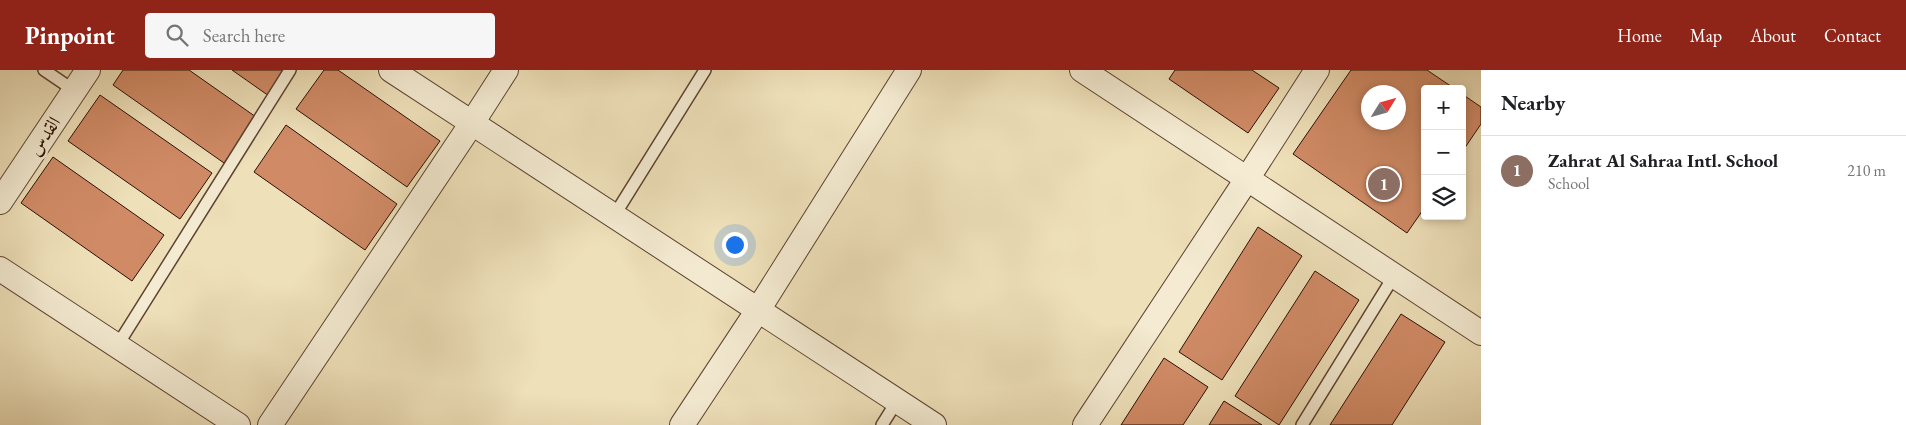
<!DOCTYPE html>
<meta charset="utf-8">
<style>
:root{--surface:#fff;--page:#f6f6f6;--text:#202124;--muted:#757577;--line:#e0e0e0;--accent:#8f2418}
body{margin:0;font-family:"EB Garamond",Amiri,serif;background:var(--page);color:var(--text)}
.controls{position:absolute;right:15px;top:15px;display:grid;overflow:hidden;border-radius:5px;box-shadow:0 2px 8px #0003}
.controls button{width:45px;height:45px;display:grid;place-items:center;padding:0;border:0;border-bottom:1px solid var(--line);background:var(--surface);color:var(--text);font:25px sans-serif}
.compass{position:absolute;left:1361px;top:15px;width:45px;height:45px;border-radius:50%;background:var(--surface);box-shadow:0 2px 8px #0003;rotate:53deg}
.you{position:absolute;left:734px;top:174px;width:18px;height:18px;margin:-12px;border:4px solid #fff;border-radius:50%;background:#1a73e8;box-shadow:0 0 0 8px #1a73e833}
.badge{display:grid;place-items:center;width:32px;height:32px;border-radius:50%;background:var(--accent);color:#fff;font-size:16px;font-weight:700}
.pin{position:absolute;translate:-50% -50%;border:2px solid #fff;box-shadow:0 1px 5px #0006}
.list{margin:0;padding:0;list-style:none}
h2{display:flex;justify-content:space-between;align-items:center;height:65px;margin:0;padding:0 20px;font-size:21px}
h2 small{font-size:16px;font-weight:400;color:var(--muted)}
.list li{display:grid;grid-template-columns:32px 1fr auto;gap:15px;align-items:center;box-sizing:border-box;height:70px;padding:0 20px;border-top:1px solid var(--line)}
.list b{display:block;font-size:19px;white-space:nowrap}
.list p{margin:0;font-size:16px;white-space:nowrap;color:var(--muted)}
.list em{font-size:16px;font-style:normal;color:var(--muted)}
.icon{flex:none;width:28px;height:28px;fill:none;stroke:currentColor;stroke-width:2;stroke-linecap:round;stroke-linejoin:round}
.map{position:relative;flex:none;width:1481px;height:355px;overflow:hidden}
header{display:flex;align-items:center;gap:30px;box-sizing:border-box;height:70px;padding:0 25px;background:var(--accent);color:#fff}
header strong{font-size:24px}
nav{display:flex;gap:28px;margin-inline-start:auto;font-size:18px}
.search{width:350px;height:45px;background:var(--page);display:flex;align-items:center;gap:12px;box-sizing:border-box;padding:0 18px;border-radius:5px;color:var(--muted);font-size:19px}
main{display:flex}
aside{flex:1;background:var(--surface)}
.map>svg:first-child{display:block}
.building{fill:#d08b66;stroke:#2d0f03;fill-rule:evenodd}
.lines{fill:none;stroke-linecap:round;stroke-linejoin:round}
.service-casing{stroke:#5d4330;stroke-width:14}
.minor-casing{stroke:#5d4330;stroke-width:26}
.service{stroke:#f4ebd2;stroke-width:11}
.minor{stroke:#f4ebd2;stroke-width:24}
.labels{text-anchor:middle;dominant-baseline:central;stroke-width:5;stroke-linejoin:round;paint-order:stroke}
.street-label{font-size:19px;fill:#2d0f03;stroke:#f4ebd2}
</style>
<header>
<strong>Pinpoint</strong>
<div class="search"><svg class="icon" aria-label="search" viewBox="0 0 24 24"><circle cx="10" cy="10" r="6"/><path d="M15 15l6 6"/></svg>Search here</div>
<nav><a>Home</a><a>Map</a><a>About</a><a>Contact</a></nav>
</header>
<main>
<div class="map">
<svg width="1481" height="355" viewBox="0 0 1481 355">
<rect width="100%" height="100%" fill="#eee0b9"/>
<filter id="stains"><feTurbulence type="fractalNoise" baseFrequency=".004" numOctaves="4"/><feColorMatrix values="0 0 0 0 .2 0 0 0 0 .09 0 0 0 0 .02 0 0 0 .5 -.17"/></filter>
<radialGradient id="worn" r=".72"><stop offset=".6" stop-color="#630" stop-opacity="0"/><stop offset="1" stop-color="#630" stop-opacity=".3"/></radialGradient>
<g class="building">
<polygon points="123,0 189,0 256,47 224,93 113,15"/>
<polygon points="232,0 287,0 269,26"/>
<polygon points="324,0 338,0 440,71 407,117 296,39"/>
<polygon points="1175,0 1252,0 1279,18 1248,63 1169,9"/>
<path d="M1351,0H1427L1455,19H1425V137L1407,163L1293,84ZM1368,22H1398V52H1368Z"/>
<polygon points="1462,24 1481,37 1481,54 1462,82"/>
<polygon points="100,25 212,103 180,149 68,71"/>
<polygon points="286,55 397,134 365,180 254,102"/>
<polygon points="53,87 164,165 132,211 21,133"/>
<polygon points="1258,157 1302,186 1222,310 1179,282"/>
<polygon points="1315,201 1359,230 1279,355 1235,326"/>
<polygon points="1401,244 1445,272 1392,355 1330,355"/>
<polygon points="1164,288 1208,317 1183,355 1121,355"/>
<polygon points="1224,331 1262,355 1209,355"/>
</g>
<g class="lines">
<g class="service-casing">
<g id="service">
<polyline points="44,0 75,21"/>
<polyline points="614,146 705,0"/>
<polyline points="117,276 290,0"/>
<polyline points="882,355 897,331"/>
<polyline points="1302,355 1394,206"/>
</g>
</g>
<g class="minor-casing">
<g id="minor">
<polyline points="391,0 934,355"/>
<polyline points="1082,0 1481,263"/>
<polyline points="0,132 88,0"/>
<polyline points="0,199 238,355"/>
<polyline points="270,355 472,53 506,0"/>
<polyline points="682,355 758,240 909,0"/>
<polyline points="1085,355 1247,109 1317,0"/>
</g>
</g>
<use href="#service" class="service"/>
<use href="#minor" class="minor"/>
</g>
<g class="labels">
<g class="street-label">
<text transform="translate(44 66) rotate(-56)">القدس</text>
</g>
</g>
<rect width="100%" height="100%" filter="url(#stains)"/>
<rect width="100%" height="100%" fill="url(#worn)"/>
</svg>
<div class="controls">
<button>+</button>
<button>−</button>
<button><svg class="icon" aria-label="layers" viewBox="0 0 24 24"><path d="M12 4l9 5-9 5-9-5zM3 14l9 5 9-5"/></svg></button>
</div>
<svg class="compass" viewBox="-18 -18 36 36"><path d="M0-13l5 13h-10z" fill="#e53935"/><path d="M0 13l5-13h-10z" fill="#757577"/></svg>
<div class="you"></div>
<div class="pin badge" style="left:1384px;top:114px;background:#8d6e63">1</div>
</div>
<aside>
<h2>Nearby<small></small></h2>
<ul class="list">
<li><span class="badge" style="background:#8d6e63">1</span><div><b>Zahrat Al Sahraa Intl. School</b><p>School</p></div><em>210 m</em></li>
</ul>
</aside>
</main>
